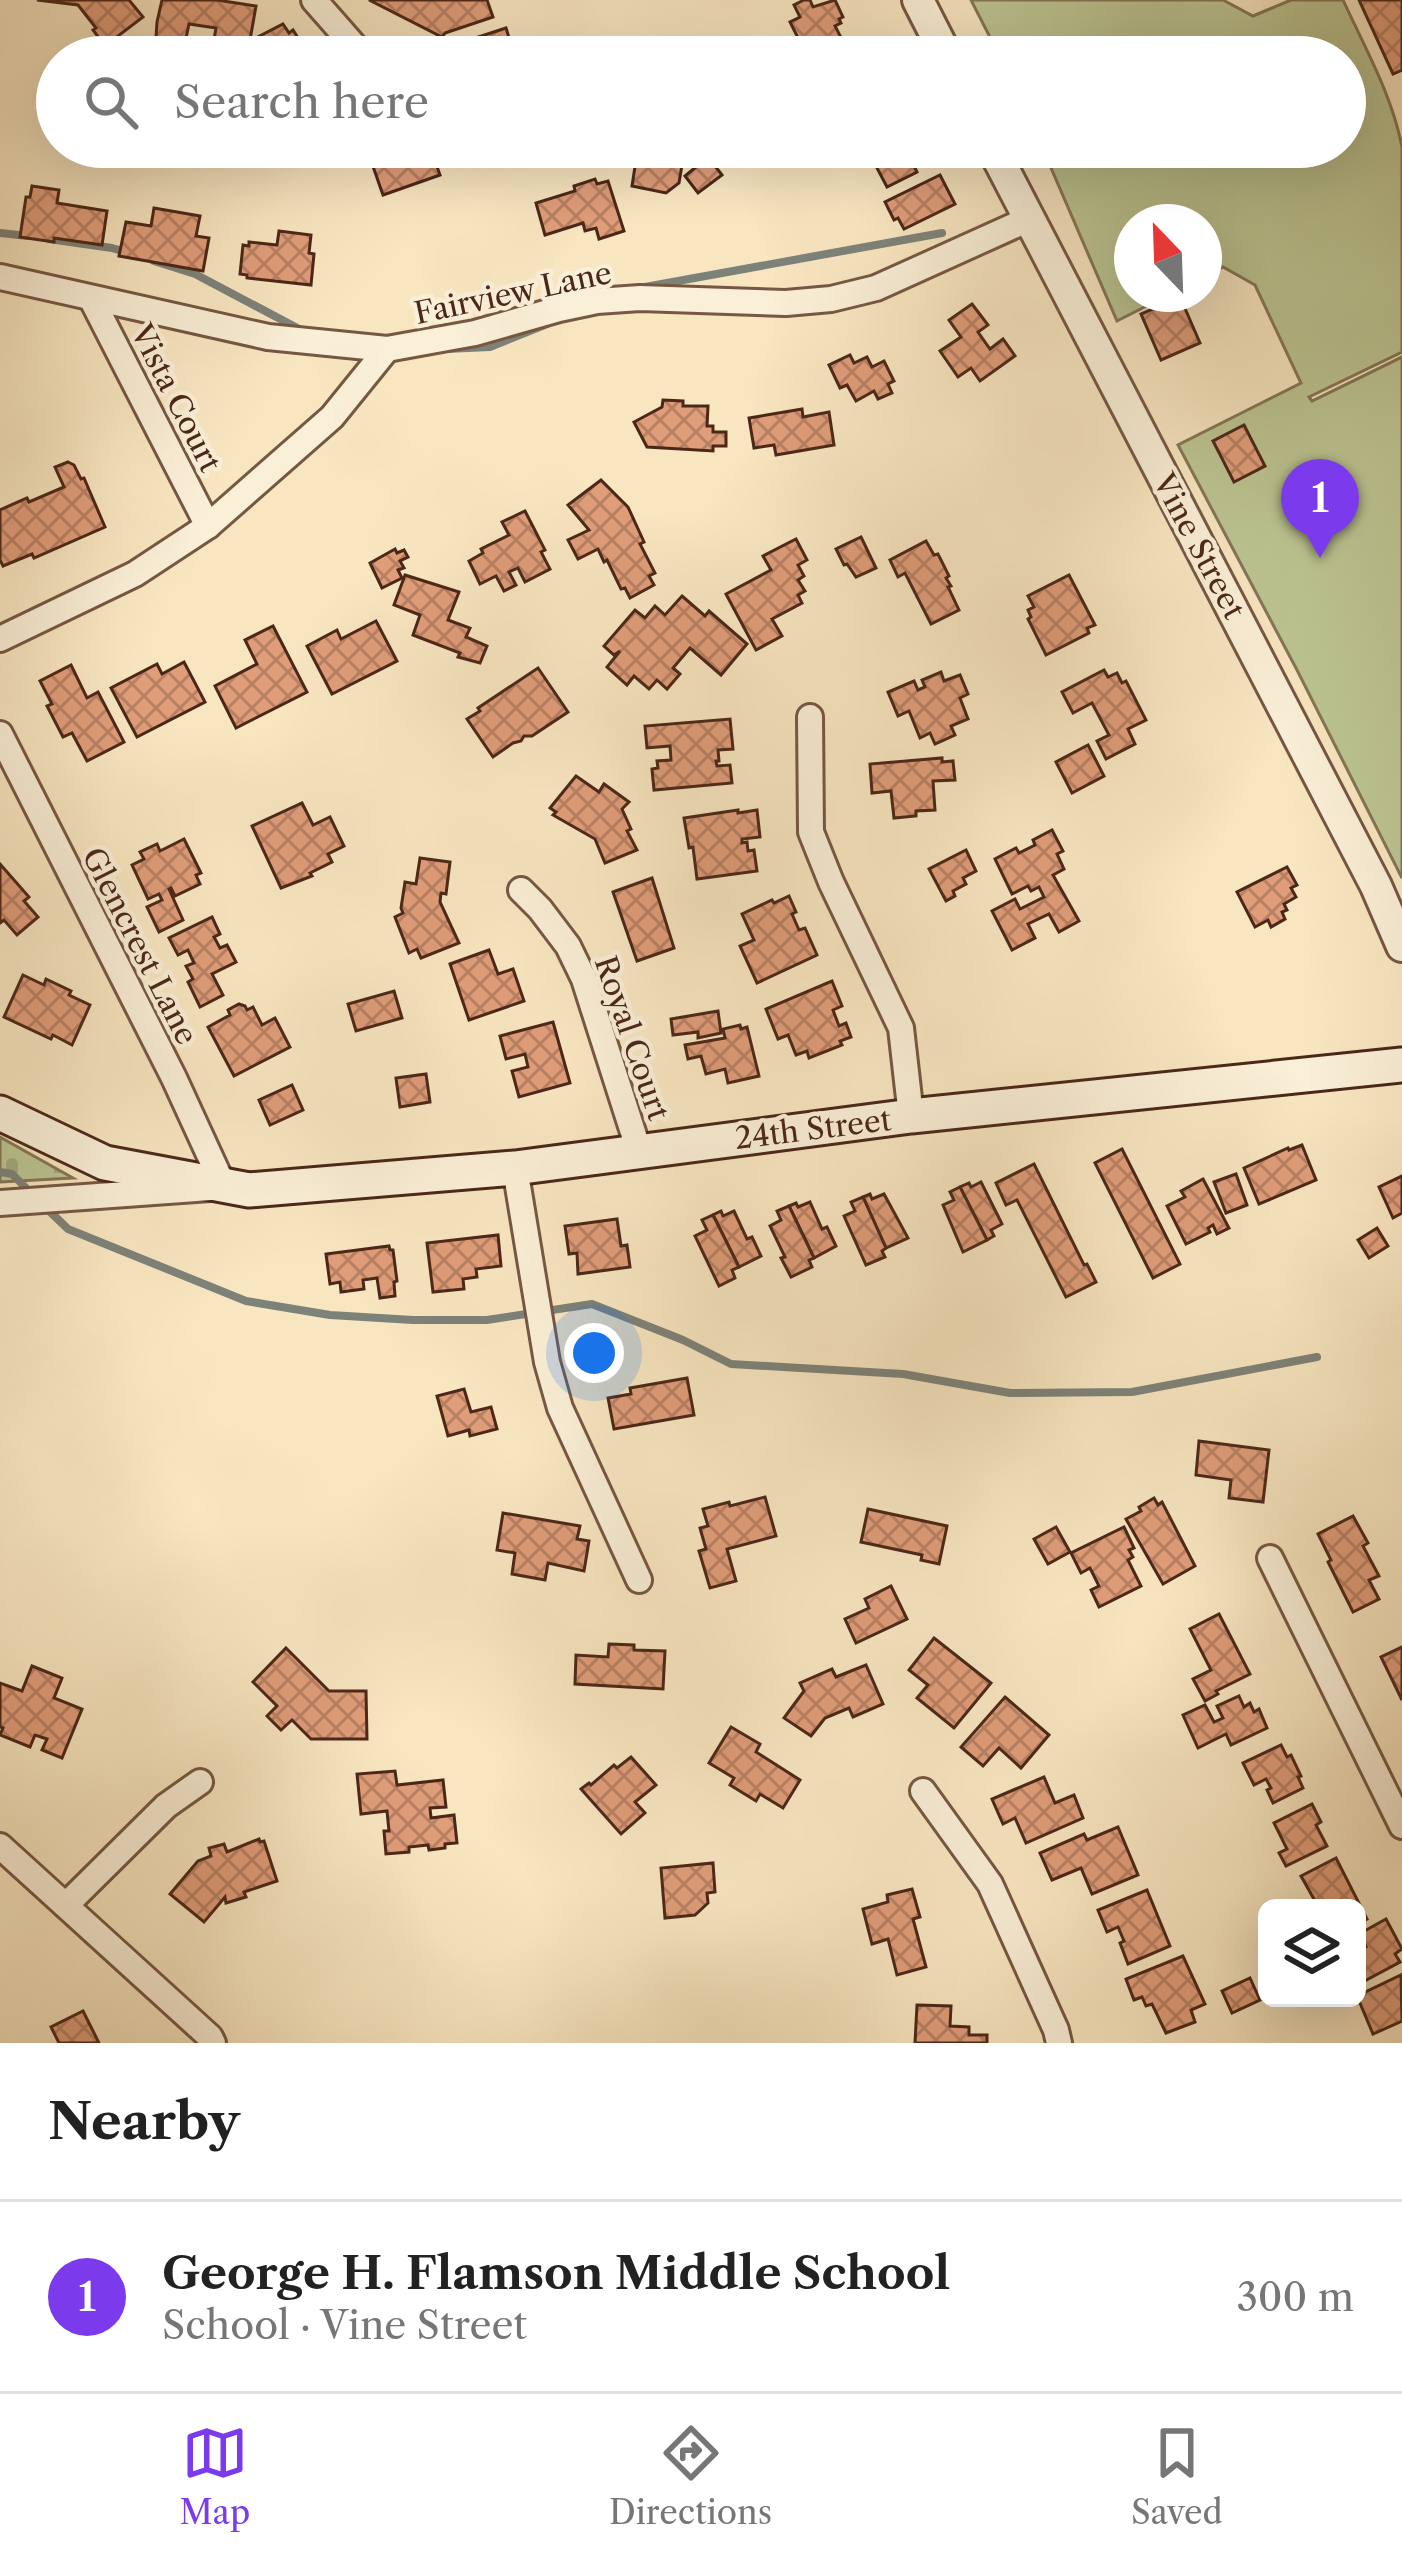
<!DOCTYPE html>
<meta charset="utf-8">
<style>
:root{--surface:#fff;--page:#f6f6f6;--text:#222;--muted:#767676;--line:#e0e0e0;--accent:#7c3aed}
body{margin:0;font-family:"Libre Caslon Text",serif;background:var(--page);color:var(--text)}
.controls{position:absolute;right:36px;bottom:36px;display:grid;overflow:hidden;border-radius:18px;box-shadow:0 12px 48px #0002}
.controls button{width:108px;height:108px;display:grid;place-items:center;padding:0;border:0;border-bottom:3px solid var(--line);background:var(--surface);color:var(--text);font:60px sans-serif}
.compass{position:absolute;left:1114px;top:204px;width:108px;height:108px;border-radius:50%;background:var(--surface);box-shadow:0 12px 48px #0002;rotate:337deg}
.you{position:absolute;left:594px;top:1353px;width:42px;height:42px;margin:-30px;border:9px solid #fff;border-radius:50%;background:#1a73e8;box-shadow:0 0 0 18px #1a73e833}
.badge{display:grid;place-items:center;width:78px;height:78px;border-radius:50%;background:var(--accent);color:#fff;font-size:39px;font-weight:700}
.pin{position:absolute;translate:-50% -99px;filter:drop-shadow(0 3px 6px #0008)}
.pin::after{content:'';position:absolute;top:63px;width:42px;height:36px;background:inherit;clip-path:polygon(0 0,100% 0,50% 100%)}
.list{margin:0;padding:0;list-style:none}
h2{display:flex;justify-content:space-between;align-items:center;height:156px;margin:0;padding:0 48px;font-size:51px}
h2 small{font-size:39px;font-weight:400;color:var(--muted)}
.list li{display:grid;grid-template-columns:78px 1fr auto;gap:36px;align-items:center;box-sizing:border-box;height:192px;padding:0 48px;border-top:3px solid var(--line)}
.list b{display:block;font-size:45px;white-space:nowrap}
.list p{margin:0;font-size:39px;white-space:nowrap;color:var(--muted)}
.list em{font-size:39px;font-style:normal;color:var(--muted)}
.icon{flex:none;width:66px;height:66px;fill:none;stroke:currentColor;stroke-width:2;stroke-linecap:round;stroke-linejoin:round}
.map{position:relative;flex:none;width:1402px;height:2043px;overflow:hidden}
.search{position:absolute;background:var(--surface);box-shadow:0 12px 48px #0002;left:36px;right:36px;top:36px;height:132px;display:flex;align-items:center;gap:30px;box-sizing:border-box;padding:0 42px;border-radius:66px;color:var(--muted);font-size:45px}
.sheet{height:348px;background:var(--surface)}
nav{display:flex;justify-content:space-around;align-items:center;box-sizing:border-box;height:168px;border-top:3px solid var(--line);background:var(--surface);font-size:33px;color:var(--muted)}
nav a{display:grid;justify-items:center;gap:6px}
nav .on{color:var(--accent)}
.map>svg:first-child{display:block}
.cemetery{fill:url(#cemetery-stones);stroke:#847656;stroke-width:3}
.pitch{fill:#bcc593;stroke:#847656;stroke-width:3}
.lines{fill:none;stroke-linecap:round;stroke-linejoin:round}
.stream{stroke:#7d8279;stroke-width:8}
.building{fill:url(#building-cross-hatch);stroke:#4b2718;stroke-width:3}
.minor-casing{stroke:#765742;stroke-width:30}
.tertiary-casing{stroke:#765742;stroke-width:36}
.secondary-casing{stroke:#4b2718;stroke-width:39}
.minor{stroke:#faefd7;stroke-width:24}
.tertiary{stroke:#faefd7;stroke-width:30}
.secondary{stroke:#faefd7;stroke-width:33}
.labels{text-anchor:middle;dominant-baseline:central;stroke-width:9;stroke-linejoin:round;paint-order:stroke}
.street-label{font-size:30px;fill:#4b2718;stroke:#faefd7}
</style>
<div class="map">
<svg width="1402" height="2043" viewBox="0 0 1402 2043">
<defs>
<pattern id="cemetery-stones" width="16" height="16" patternUnits="userSpaceOnUse" patternTransform="scale(3)"><rect width="16" height="16" fill="#bcc593"/><path d="M2 7V4a2 2 0 0 1 4 0v3zM10 15v-3a2 2 0 0 1 4 0v3z" fill="#a3a97e"/></pattern>
<pattern id="building-cross-hatch" width="8" height="8" patternUnits="userSpaceOnUse" patternTransform="scale(3)"><rect width="8" height="8" fill="#e09d7a"/><path d="M0 0l8 8M0 8l8-8" fill="none" stroke="#b88063"/></pattern>
</defs>
<rect width="100%" height="100%" fill="#f8e6c1"/>
<filter id="stains"><feTurbulence type="fractalNoise" baseFrequency=".00167" numOctaves="4"/><feColorMatrix values="0 0 0 0 .2 0 0 0 0 .09 0 0 0 0 .02 0 0 0 .5 -.17"/></filter>
<radialGradient id="worn" r=".72"><stop offset=".6" stop-color="#630" stop-opacity="0"/><stop offset="1" stop-color="#630" stop-opacity=".3"/></radialGradient>
<polygon class="cemetery" points="0,1137 73,1178 0,1182"/>
<path class="pitch" d="M971,0H1223L1253,16L1291,0H1343C1365,48 1392,95 1402,147V352L1309,397L1312,401L1402,357V878L1297,670L1178,445L1301,383L1255,285L1223,267L1204,277V222H1132V294H1170L1117,321L1042,147H1345V57H1000Z"/>
<g class="lines">
<g class="stream">
<polyline points="0,233 28,236"/>
<polyline points="49,239 112,248 129,253"/>
<polyline points="154,261 195,274 303,331"/>
<polyline points="645,287 942,233"/>
<polyline points="446,349 490,347 547,324"/>
<polyline points="0,1172 12,1174 32,1194"/>
<polyline points="43,1205 68,1229 246,1301 330,1315 413,1320 487,1320 592,1304 683,1340 731,1364 903,1374 1010,1393 1132,1392 1317,1357"/>
</g>
</g>
<g class="building">
<polygon points="37,0 129,0 143,17 105,46 93,30 96,28 78,5"/>
<polygon points="162,0 217,0 256,6 247,57 211,57 216,28 189,24 185,43 156,38 157,22"/>
<polygon points="369,0 487,0 493,17 445,33 442,37"/>
<polygon points="804,0 810,0 813,7 835,0 843,17 839,19 841,23 835,26 851,57 816,57 810,45 803,48 790,22 800,17 794,5"/>
<polygon points="1359,0 1402,0 1402,70 1393,74"/>
<polygon points="283,24 289,33 293,30 310,57 261,57 264,55 254,39"/>
<polygon points="506,28 515,57 467,57 463,42"/>
<polygon points="391,147 430,147 440,175 383,195 369,155"/>
<polygon points="638,147 685,147 679,183 666,193 632,186"/>
<polygon points="866,147 905,147 917,172 887,187"/>
<polygon points="708,157 722,175 698,193 685,176"/>
<polygon points="940,175 955,204 904,229 898,218 894,220 885,202"/>
<polygon points="595,179 597,184 608,181 624,231 599,239 596,228 585,231 583,223 545,235 536,203 575,191 574,186"/>
<polygon points="32,186 59,190 57,203 107,211 102,245 54,238 54,242 20,237 26,197 30,197"/>
<polygon points="154,208 200,216 196,236 209,238 203,271 119,256 126,222 151,226"/>
<polygon points="279,231 311,235 309,253 314,254 311,285 247,278 247,275 240,274 243,245 249,246 249,242 277,245"/>
<polygon points="1180,297 1200,343 1161,360 1141,314"/>
<polygon points="972,304 988,325 978,332 990,349 1003,339 1015,356 980,381 971,368 958,377 940,351 961,337 949,320"/>
<polygon points="850,355 854,363 867,357 872,367 884,361 894,381 888,384 892,393 878,399 874,391 856,401 847,385 840,388 829,365"/>
<polygon points="663,400 683,401 683,406 708,406 707,426 713,426 713,432 726,432 726,446 713,446 713,451 647,447 634,422 662,407"/>
<polygon points="802,409 803,417 829,412 834,445 776,455 774,445 754,448 749,418"/>
<polygon points="1244,425 1265,466 1234,482 1213,441"/>
<polygon points="68,462 74,465 81,479 84,478 105,527 34,558 32,554 3,566 0,560 0,510 27,498 29,502 64,487 55,467"/>
<polygon points="601,480 628,507 644,542 640,544 655,573 649,576 654,585 630,598 625,588 621,589 607,560 604,562 598,549 578,559 568,540 589,530 568,505"/>
<polygon points="525,511 545,550 541,552 550,569 525,582 518,568 509,572 516,585 504,591 496,576 480,584 469,561 483,553 481,549 509,535 502,522"/>
<polygon points="861,537 876,568 856,577 847,564 844,565 836,549"/>
<polygon points="796,539 807,560 798,565 804,576 798,580 805,591 798,595 802,603 772,619 782,636 756,650 726,594 771,570 763,556"/>
<polygon points="926,541 934,555 938,554 949,576 946,578 951,586 948,587 959,610 931,624 905,573 898,577 890,560"/>
<polygon points="395,549 397,553 404,550 408,557 400,561 404,568 398,570 402,578 382,588 370,563"/>
<polygon points="405,575 459,592 448,620 470,628 466,637 487,646 480,663 458,657 460,653 413,635 420,615 394,605"/>
<polygon points="1069,575 1095,625 1087,628 1089,633 1046,655 1028,619 1031,617 1028,610 1034,607 1028,596"/>
<polygon points="682,596 705,616 709,611 747,644 721,675 690,648 673,668 680,674 667,689 657,680 649,689 634,676 627,685 607,667 620,651 614,655 604,646 635,610 645,618 655,606 665,615"/>
<polygon points="376,621 397,661 332,694 307,646 337,630 341,639"/>
<polygon points="273,626 307,692 236,728 215,686 257,664 245,640"/>
<polygon points="184,662 205,702 137,737 111,688 157,664 162,674"/>
<polygon points="71,665 87,698 98,692 124,742 87,761 72,733 63,737 47,706 52,704 40,681"/>
<polygon points="538,668 568,712 532,736 524,736 521,741 513,743 493,757 467,719 480,711 478,708"/>
<polygon points="1104,670 1108,677 1117,673 1122,683 1126,681 1146,720 1128,729 1135,744 1106,759 1097,741 1109,735 1092,703 1073,713 1062,692"/>
<polygon points="941,672 944,681 960,675 968,694 960,698 968,719 951,726 955,735 935,744 930,733 920,738 909,711 898,716 888,692 914,681 918,690 925,687 922,680"/>
<polygon points="730,719 733,749 718,750 719,761 716,761 717,766 730,765 732,783 654,790 652,769 658,768 657,761 671,760 670,746 647,748 645,726"/>
<polygon points="1088,745 1104,776 1072,793 1056,762"/>
<polygon points="942,758 942,762 953,761 955,780 933,781 935,810 916,811 916,816 894,818 891,791 872,793 870,764"/>
<polygon points="576,776 599,792 604,784 629,802 622,809 631,829 627,831 637,850 605,863 595,839 553,815 556,812 550,808"/>
<polygon points="302,803 313,825 330,817 344,846 328,854 332,862 310,873 312,876 281,888 252,826"/>
<polygon points="738,810 738,813 757,810 760,837 742,839 742,843 747,842 748,851 754,850 757,871 697,879 693,847 689,848 684,818"/>
<polygon points="1052,830 1063,851 1057,854 1064,869 1053,875 1079,921 1059,932 1049,914 1028,924 1035,938 1012,950 992,911 1015,899 1020,909 1044,897 1039,887 1031,891 1028,886 1012,894 995,859 1016,848 1019,853 1035,845 1033,840"/>
<polygon points="184,839 201,873 196,875 200,884 175,896 171,888 169,889 183,920 159,932 147,907 162,900 159,894 148,899 132,865 144,859 140,852 157,844 160,851"/>
<polygon points="966,850 976,871 963,878 966,884 953,891 955,896 946,901 929,869"/>
<polygon points="420,858 450,862 446,894 441,893 440,902 459,943 421,958 417,949 409,953 395,917 403,913 401,908 405,882 416,884"/>
<polygon points="0,864 29,897 24,901 38,917 17,935 4,920 0,923"/>
<polygon points="1287,867 1297,885 1291,888 1296,897 1284,904 1287,910 1282,912 1285,919 1271,927 1268,920 1255,927 1237,892"/>
<polygon points="652,878 674,948 637,961 613,892"/>
<polygon points="789,896 796,912 792,914 799,930 805,928 817,955 757,983 740,946 754,940 742,914 772,900 774,903"/>
<polygon points="212,917 220,934 214,937 220,948 227,945 236,962 212,974 223,995 200,1007 188,982 193,979 186,966 194,963 188,950 178,955 169,938"/>
<polygon points="489,950 498,974 513,969 524,1001 469,1020 450,964"/>
<polygon points="23,975 44,985 46,979 71,991 69,995 90,1005 72,1045 53,1035 51,1039 4,1017"/>
<polygon points="832,981 842,1006 833,1010 839,1026 846,1023 851,1037 840,1041 842,1045 809,1058 807,1051 796,1055 788,1035 778,1039 766,1009"/>
<polygon points="394,991 402,1018 356,1031 348,1004"/>
<polygon points="239,1004 245,1006 247,1010 253,1007 262,1025 275,1018 290,1047 234,1076 208,1027 230,1015 228,1010"/>
<polygon points="718,1011 721,1033 698,1038 698,1032 673,1035 671,1019"/>
<polygon points="553,1022 570,1083 519,1097 512,1071 528,1067 525,1054 506,1059 500,1036"/>
<polygon points="740,1025 741,1029 747,1027 759,1076 728,1083 725,1069 706,1074 701,1056 688,1059 685,1045 725,1038 723,1029"/>
<polygon points="426,1074 430,1102 400,1107 396,1078"/>
<polygon points="292,1085 303,1110 270,1125 259,1100"/>
<polygon points="1302,1145 1316,1180 1259,1204 1244,1168 1288,1148 1289,1150"/>
<polygon points="1122,1149 1180,1264 1153,1278 1095,1163"/>
<polygon points="1034,1164 1084,1265 1087,1264 1096,1282 1066,1297 1017,1200 1006,1205 996,1183"/>
<polygon points="1236,1174 1247,1205 1226,1213 1214,1182"/>
<polygon points="1402,1176 1402,1213 1393,1218 1379,1187"/>
<polygon points="1203,1179 1229,1228 1217,1234 1213,1225 1208,1228 1210,1232 1186,1244 1167,1206 1185,1197 1181,1191"/>
<polygon points="981,1182 1002,1224 991,1230 994,1236 987,1240 960,1187 969,1183 971,1187"/>
<polygon points="960,1187 987,1240 963,1252 943,1205 954,1200 950,1192"/>
<polygon points="870,1194 872,1199 884,1194 908,1238 886,1248 863,1197"/>
<polygon points="863,1197 886,1248 882,1251 885,1257 866,1265 844,1216 855,1211 851,1202"/>
<polygon points="810,1202 822,1229 827,1227 836,1246 814,1258 789,1206 796,1203 798,1207"/>
<polygon points="789,1206 814,1258 809,1260 812,1267 791,1277 781,1258 785,1257 770,1226 781,1220 777,1211"/>
<polygon points="721,1211 723,1216 734,1211 747,1239 752,1237 761,1256 739,1267 713,1215"/>
<polygon points="713,1215 739,1267 732,1270 735,1278 719,1286 695,1236 707,1230 702,1220"/>
<polygon points="617,1219 621,1246 627,1245 630,1267 578,1274 577,1253 569,1254 565,1226"/>
<polygon points="1377,1228 1388,1246 1369,1258 1358,1240"/>
<polygon points="498,1235 501,1266 476,1269 477,1277 463,1279 464,1289 433,1292 427,1243"/>
<polygon points="389,1246 390,1250 393,1250 397,1281 394,1282 395,1296 380,1298 377,1278 363,1280 364,1289 341,1292 340,1282 330,1284 326,1254"/>
<polygon points="687,1378 694,1415 614,1429 608,1398 631,1394 630,1388"/>
<polygon points="464,1389 471,1412 491,1407 497,1429 470,1436 469,1430 448,1436 437,1396"/>
<polygon points="1199,1441 1269,1450 1263,1502 1229,1498 1231,1480 1196,1475"/>
<polygon points="765,1497 776,1536 727,1549 736,1581 710,1588 699,1551 706,1549 700,1528 708,1526 703,1509 729,1502 730,1506"/>
<polygon points="1154,1498 1158,1505 1162,1502 1195,1566 1163,1584 1126,1519 1141,1511 1139,1507"/>
<polygon points="868,1509 947,1526 939,1564 921,1560 922,1555 861,1542"/>
<polygon points="503,1513 580,1526 577,1539 589,1541 584,1571 548,1563 545,1580 512,1574 515,1553 497,1550"/>
<polygon points="1353,1516 1368,1543 1363,1546 1379,1576 1369,1580 1379,1599 1353,1612 1328,1562 1331,1560 1318,1534"/>
<polygon points="1056,1527 1070,1552 1048,1564 1034,1539"/>
<polygon points="1124,1527 1134,1548 1129,1550 1133,1557 1128,1560 1141,1586 1099,1607 1091,1590 1099,1586 1090,1568 1081,1573 1071,1553"/>
<polygon points="891,1586 907,1619 856,1643 845,1619 869,1608 865,1599"/>
<polygon points="1219,1614 1250,1674 1216,1691 1218,1694 1205,1701 1193,1679 1211,1670 1190,1629"/>
<polygon points="934,1638 991,1683 954,1728 917,1698 928,1685 909,1670"/>
<polygon points="609,1644 634,1645 634,1650 665,1651 663,1689 575,1684 576,1655 608,1657"/>
<polygon points="1402,1647 1402,1700 1381,1657"/>
<polygon points="286,1648 329,1691 366,1691 367,1739 311,1739 292,1720 281,1730 267,1716 277,1706 253,1682"/>
<polygon points="866,1665 883,1704 853,1717 849,1708 825,1718 811,1736 784,1718 804,1691 800,1683 832,1669 836,1677"/>
<polygon points="32,1666 62,1678 54,1698 82,1709 62,1758 42,1750 47,1739 35,1735 30,1747 0,1735 3,1728 0,1727 0,1683 22,1691"/>
<polygon points="1239,1696 1244,1707 1250,1703 1254,1712 1259,1709 1267,1728 1231,1745 1226,1734 1198,1748 1183,1715 1205,1705 1214,1722 1223,1718 1217,1706"/>
<polygon points="1005,1697 1049,1735 1021,1768 999,1748 983,1766 961,1747"/>
<polygon points="731,1727 760,1744 756,1752 800,1780 783,1808 760,1794 756,1801 730,1785 734,1778 709,1763"/>
<polygon points="1281,1745 1287,1757 1291,1755 1301,1776 1298,1777 1303,1788 1273,1803 1267,1790 1271,1788 1266,1779 1254,1785 1243,1763"/>
<polygon points="631,1757 656,1785 635,1802 645,1813 621,1834 581,1789 589,1783 591,1785 614,1765 617,1768"/>
<polygon points="395,1771 397,1785 443,1780 446,1807 430,1808 431,1818 454,1815 457,1843 445,1844 445,1848 429,1850 428,1845 409,1847 409,1852 386,1854 384,1831 389,1831 387,1811 361,1814 357,1774"/>
<polygon points="1044,1777 1055,1803 1074,1795 1083,1818 1026,1843 1015,1818 1003,1824 992,1799"/>
<polygon points="1312,1804 1321,1822 1316,1825 1327,1846 1286,1866 1279,1853 1287,1849 1274,1823"/>
<polygon points="1118,1827 1138,1875 1092,1894 1081,1868 1052,1880 1040,1853 1084,1834 1087,1840"/>
<polygon points="259,1839 260,1842 264,1841 277,1881 244,1892 246,1897 226,1903 225,1897 204,1922 170,1894 198,1861 211,1856 209,1848 224,1844 227,1852"/>
<polygon points="1336,1858 1367,1919 1357,1924 1357,1908 1319,1908 1301,1876"/>
<polygon points="713,1863 715,1892 707,1893 708,1903 695,1915 665,1918 661,1868"/>
<polygon points="912,1889 920,1917 913,1919 926,1967 897,1975 888,1939 872,1944 863,1909 888,1902 887,1895"/>
<polygon points="1147,1890 1170,1946 1128,1964 1120,1943 1124,1941 1118,1927 1107,1932 1098,1910"/>
<polygon points="1386,1919 1402,1949 1395,1954 1400,1962 1357,1985 1357,1952 1366,1947 1359,1934"/>
<polygon points="1183,1956 1205,2004 1191,2010 1195,2022 1166,2033 1152,2004 1146,2006 1142,1997 1134,2000 1126,1979"/>
<polygon points="1401,1975 1402,2021 1373,2034 1357,1996"/>
<polygon points="1250,1978 1260,2000 1232,2013 1222,1991"/>
<polygon points="917,2005 951,2006 950,2026 969,2027 969,2035 987,2035 987,2043 915,2043"/>
<polygon points="83,2011 99,2043 59,2043 51,2027"/>
</g>
<g class="lines">
<g class="minor-casing">
<g id="minor">
<polyline points="314,0 364,57"/>
<polyline points="0,277 268,337 387,349 475,333 559,309 597,301 640,298 786,303 831,299 876,288 1029,219"/>
<polyline points="91,298 208,526"/>
<polyline points="0,639 135,574 208,526 332,417 387,349"/>
<polyline points="810,717 811,832 831,882 901,1028 911,1116"/>
<polyline points="0,734 174,1078 224,1187 0,1203"/>
<polyline points="521,890 540,909 568,946 584,979 639,1151"/>
<polyline points="515,1168 547,1362 560,1408 639,1580"/>
<polyline points="1270,1558 1402,1826"/>
<polyline points="923,1791 990,1884 1056,2030 1059,2043"/>
<polyline points="0,1846 210,2037 213,2043"/>
<polyline points="67,1904 166,1806 200,1782"/>
</g>
</g>
<g class="tertiary-casing">
<g id="tertiary">
<polyline points="918,0 947,57"/>
<polyline points="992,147 1376,886 1402,946"/>
</g>
</g>
<g class="secondary-casing">
<polyline id="secondary" points="0,1113 105,1163 249,1190 515,1168 911,1116 1402,1065"/>
</g>
<use href="#minor" class="minor"/>
<use href="#tertiary" class="tertiary"/>
<use href="#secondary" class="secondary"/>
</g>
<g class="labels">
<g class="street-label">
<text transform="translate(513 293) rotate(-12)">Fairview Lane</text>
<text transform="translate(176 398) rotate(63)">Vista Court</text>
<text transform="translate(1199 546) rotate(62)">Vine Street</text>
<text transform="translate(140 946) rotate(63)">Glencrest Lane</text>
<text transform="translate(632 1038) rotate(71)">Royal Court</text>
<text transform="translate(813 1129) rotate(-7)">24th Street</text>
</g>
</g>
<rect width="100%" height="100%" filter="url(#stains)"/>
<rect width="100%" height="100%" fill="url(#worn)"/>
</svg>
<div class="controls">
<button><svg class="icon" aria-label="layers" viewBox="0 0 24 24"><path d="M12 4l9 5-9 5-9-5zM3 14l9 5 9-5"/></svg></button>
</div>
<svg class="compass" viewBox="-18 -18 36 36"><path d="M0-13l5 13h-10z" fill="#e53935"/><path d="M0 13l5-13h-10z" fill="#767676"/></svg>
<div class="you"></div>
<div class="pin badge" style="left:1320px;top:558px">1</div>
<div class="search"><svg class="icon" aria-label="search" viewBox="0 0 24 24"><circle cx="10" cy="10" r="6"/><path d="M15 15l6 6"/></svg>Search here</div>
</div>
<section class="sheet">
<h2>Nearby<small></small></h2>
<ul class="list">
<li><span class="badge">1</span><div><b>George H. Flamson Middle School</b><p>School · Vine Street</p></div><em>300 m</em></li>
</ul>
</section>
<nav>
<a class="on"><svg class="icon" aria-label="map" viewBox="0 0 24 24"><path d="M3 6l6-2 6 2 6-2v14l-6 2-6-2-6 2zM9 4v14M15 6v14"/></svg>Map</a>
<a><svg class="icon" aria-label="directions" viewBox="0 0 24 24"><path d="M12 3l9 9-9 9-9-9zM9 14v-3h6M13 9l2 2-2 2"/></svg>Directions</a>
<a><svg class="icon" aria-label="saved" viewBox="0 0 24 24"><path d="M7 4h10v16l-5-4-5 4z"/></svg>Saved</a>
</nav>
